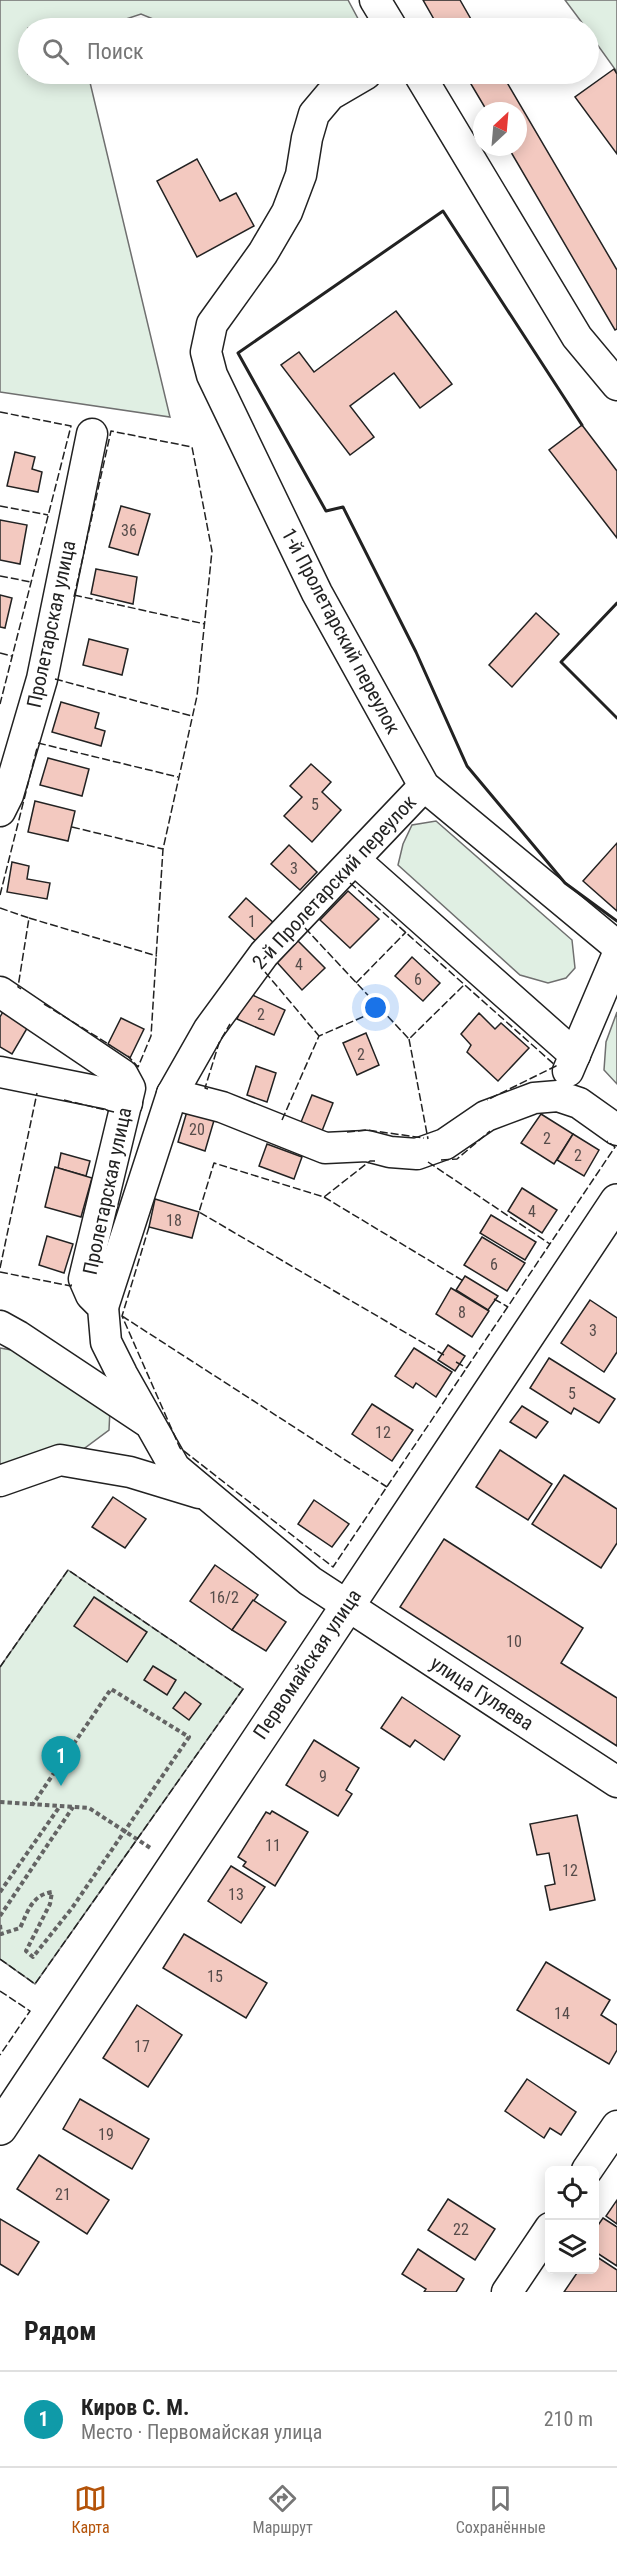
<!DOCTYPE html>
<html lang="ru">
<meta charset="utf-8">
<style>
:root{--surface:#fff;--page:#f6f6f6;--text:#222;--muted:#767676;--line:#e0e0e0;--accent:#b45309}
body{margin:0;font-family:"Roboto Condensed",sans-serif;background:var(--page);color:var(--text)}
.controls{position:absolute;right:18px;bottom:18px;display:grid;overflow:hidden;border-radius:9px;box-shadow:0 3px 15px #0003}
.controls button{width:54px;height:54px;display:grid;place-items:center;padding:0;border:0;border-bottom:2px solid var(--line);background:var(--surface);color:var(--text);font:30px sans-serif}
.compass{position:absolute;left:473px;top:102px;width:54px;height:54px;border-radius:50%;background:var(--surface);box-shadow:0 3px 15px #0003;rotate:26deg}
.you{position:absolute;left:376px;top:1008px;width:21px;height:21px;margin:-15px;border:4px solid #fff;border-radius:50%;background:#1a73e8;box-shadow:0 0 0 9px #1a73e833}
.badge{display:grid;place-items:center;width:39px;height:39px;border-radius:50%;background:var(--accent);color:#fff;font-size:20px;font-weight:700}
.pin{position:absolute;translate:-50% -50px;filter:drop-shadow(0 2px 3px #0008)}
.pin::after{content:'';position:absolute;top:32px;width:21px;height:18px;background:inherit;clip-path:polygon(0 0,100% 0,50% 100%)}
.list{margin:0;padding:0;list-style:none}
h2{display:flex;justify-content:space-between;align-items:center;height:78px;margin:0;padding:0 24px;font-size:26px}
h2 small{font-size:20px;font-weight:400;color:var(--muted)}
.list li{display:grid;grid-template-columns:39px 1fr auto;gap:18px;align-items:center;box-sizing:border-box;height:96px;padding:0 24px;border-top:2px solid var(--line)}
.list b{display:block;font-size:22px;white-space:nowrap}
.list p{margin:0;font-size:20px;white-space:nowrap;color:var(--muted)}
.list em{font-size:20px;font-style:normal;color:var(--muted)}
.icon{flex:none;width:33px;height:33px;fill:none;stroke:currentColor;stroke-width:2;stroke-linecap:round;stroke-linejoin:round}
.map{position:relative;flex:none;width:617px;height:2292px;overflow:hidden}
.search{position:absolute;background:var(--surface);box-shadow:0 3px 15px #0003;left:18px;right:18px;top:18px;height:66px;display:flex;align-items:center;gap:15px;box-sizing:border-box;padding:0 21px;border-radius:33px;color:var(--muted);font-size:22px}
.sheet{height:174px;background:var(--surface)}
nav{display:flex;justify-content:space-around;align-items:center;box-sizing:border-box;height:84px;border-top:2px solid var(--line);background:var(--surface);font-size:16px;color:var(--muted)}
nav a{display:grid;justify-items:center;gap:3px}
nav .on{color:var(--accent)}
.map>svg:first-child{display:block}
.green{fill:#e0efe3;stroke:#6f6f6f;stroke-width:1.5}
.building{fill:#f3c9c0;stroke:#222;stroke-width:1.5}
.lines{fill:none;stroke-linecap:round;stroke-linejoin:round}
.minor-casing{stroke:#222;stroke-width:33}
.major-casing{stroke:#222;stroke-width:36}
.path{stroke:#646464;stroke-width:4;stroke-dasharray:4.5 3;stroke-linecap:butt}
.minor{stroke:#fff;stroke-width:30}
.major{stroke:#fff;stroke-width:33}
.fence{stroke:#222;stroke-width:1.5;stroke-dasharray:8 3;stroke-linecap:butt}
.wall{stroke:#222;stroke-width:3}
.labels{text-anchor:middle;dominant-baseline:central;stroke-width:4.5;stroke-linejoin:round;paint-order:stroke}
.number-label{font-size:16px;fill:#564c4a}
.street-label{font-size:20px;fill:#222;stroke:#fff}
</style>
<div class="map">
<svg width="617" height="2292" viewBox="0 0 617 2292">
<rect width="100%" height="100%" fill="#fff"/>
<g class="green">
<polygon points="0,0 348,0 363,28 175,28 141,14 99,28 28,28 28,74 88,74 170,417 0,392"/>
<polygon points="565,0 617,0 617,72 589,33 588,28 586,28"/>
<polygon points="436,821 572,940 575,968 566,978 548,983 520,975 398,865 403,844 412,825"/>
<polygon points="617,1012 617,1084 604,1070 606,1042"/>
<polygon points="0,1348 45,1356 110,1409 109,1430 74,1456 0,1481"/>
<polygon points="68,1570 243,1689 35,1984 0,1959 0,1667"/>
</g>
<g class="building">
<polygon points="423,0 460,0 476,28 439,28"/>
<polygon points="614,69 617,74 617,154 575,97"/>
<polygon points="465,74 502,74 617,270 617,329 615,330 508,147 518,147 518,111 487,111"/>
<polygon points="197,159 220,201 236,193 254,226 197,257 157,181"/>
<polygon points="396,311 452,384 420,408 394,373 350,406 374,437 350,455 281,365 299,352 314,372"/>
<polygon points="582,425 617,471 617,538 549,450"/>
<polygon points="15,452 35,457 32,469 42,472 38,492 7,486"/>
<polygon points="121,506 150,514 138,555 109,547"/>
<polygon points="0,520 27,525 20,564 0,560"/>
<polygon points="96,569 137,577 133,604 91,594"/>
<polygon points="0,595 12,598 5,628 0,627"/>
<polygon points="536,613 559,634 512,687 489,665"/>
<polygon points="89,639 128,649 122,675 83,665"/>
<polygon points="61,702 99,713 95,728 105,731 101,746 52,732"/>
<polygon points="48,758 89,769 82,796 40,785"/>
<polygon points="311,764 331,782 322,792 341,810 312,842 284,816 302,797 290,786"/>
<polygon points="35,801 75,811 68,841 28,832"/>
<polygon points="617,843 617,911 583,881"/>
<polygon points="289,845 317,872 300,890 271,864"/>
<polygon points="12,862 29,866 27,879 50,883 47,899 7,892"/>
<polygon points="348,891 379,919 350,948 320,920"/>
<polygon points="246,898 275,924 258,943 229,917"/>
<polygon points="295,938 325,968 302,990 274,959"/>
<polygon points="412,957 440,983 423,1001 395,976"/>
<polygon points="248,993 285,1010 274,1035 237,1019"/>
<polygon points="4,1010 29,1025 12,1054 0,1047 0,1017"/>
<polygon points="479,1013 495,1029 501,1023 529,1048 498,1081 467,1052 471,1045 461,1034"/>
<polygon points="121,1018 144,1029 130,1058 108,1044"/>
<polygon points="366,1033 379,1065 357,1075 343,1043"/>
<polygon points="256,1066 276,1073 267,1102 247,1095"/>
<polygon points="312,1095 333,1103 320,1136 299,1127"/>
<polygon points="188,1108 215,1117 205,1151 178,1142"/>
<polygon points="541,1114 573,1134 554,1164 521,1143"/>
<polygon points="573,1134 599,1150 584,1176 557,1160"/>
<polygon points="267,1144 302,1157 294,1179 259,1166"/>
<polygon points="61,1153 90,1161 86,1176 58,1168"/>
<polygon points="55,1167 92,1178 81,1217 45,1207"/>
<polygon points="522,1188 557,1210 542,1233 508,1211"/>
<polygon points="155,1199 199,1212 192,1238 149,1227"/>
<polygon points="491,1215 536,1242 525,1260 480,1233"/>
<polygon points="47,1236 73,1244 64,1273 39,1265"/>
<polygon points="482,1237 525,1263 507,1291 464,1265"/>
<polygon points="465,1276 498,1296 488,1310 456,1290"/>
<polygon points="451,1288 489,1311 472,1337 436,1314"/>
<polygon points="590,1300 617,1318 617,1352 604,1372 561,1343"/>
<polygon points="448,1345 465,1356 455,1371 438,1360"/>
<polygon points="414,1348 452,1372 436,1397 416,1383 413,1388 395,1376"/>
<polygon points="549,1358 615,1399 599,1423 574,1408 571,1414 530,1388"/>
<polygon points="372,1404 413,1430 392,1461 352,1434"/>
<polygon points="522,1406 548,1422 536,1438 510,1422"/>
<polygon points="500,1450 552,1484 528,1520 476,1487"/>
<polygon points="564,1475 617,1509 617,1543 601,1568 532,1524"/>
<polygon points="113,1497 146,1519 125,1548 92,1527"/>
<polygon points="314,1500 349,1524 332,1547 298,1524"/>
<polygon points="444,1539 583,1628 561,1663 617,1698 617,1746 400,1607"/>
<polygon points="215,1565 258,1595 232,1630 190,1601"/>
<polygon points="94,1597 147,1632 127,1662 74,1626"/>
<polygon points="253,1600 286,1622 266,1651 232,1630"/>
<polygon points="153,1666 176,1680 167,1695 144,1680"/>
<polygon points="185,1692 201,1704 189,1720 173,1708"/>
<polygon points="402,1697 460,1736 444,1760 415,1740 410,1747 381,1728"/>
<polygon points="314,1740 359,1768 346,1790 352,1794 338,1816 286,1785"/>
<polygon points="272,1811 308,1832 275,1886 243,1866 246,1862 238,1857 266,1812 270,1814"/>
<polygon points="577,1815 595,1900 550,1910 545,1886 555,1884 549,1853 537,1855 530,1824"/>
<polygon points="231,1866 265,1887 241,1923 208,1901"/>
<polygon points="184,1934 267,1983 246,2018 163,1968"/>
<polygon points="546,1962 610,2000 601,2015 617,2025 617,2050 609,2064 517,2010"/>
<polygon points="137,2005 182,2035 148,2087 103,2058"/>
<polygon points="527,2079 576,2112 561,2135 550,2128 544,2138 505,2111"/>
<polygon points="80,2099 149,2139 132,2169 63,2129"/>
<polygon points="39,2155 109,2200 87,2234 17,2189"/>
<polygon points="448,2199 495,2229 475,2260 428,2230"/>
<polygon points="617,2200 617,2224 606,2216"/>
<polygon points="603,2218 617,2227 617,2266 594,2251 594,2231"/>
<polygon points="0,2219 39,2242 18,2275 0,2264"/>
<polygon points="418,2249 464,2279 456,2292 424,2292 426,2289 402,2274"/>
<polygon points="594,2255 617,2270 617,2292 564,2292 579,2270 594,2270"/>
</g>
<g class="lines">
<g class="minor-casing">
<g id="minor">
<polyline points="375,0 392,28"/>
<polyline points="366,74 330,95 314,114 307,138 301,175 287,212 263,253 212,324 206,352 212,375 317,593 424,786 617,946"/>
<polyline points="419,74 577,337 617,385"/>
<polyline points="0,811 8,795 42,679 92,434"/>
<polyline points="355,860 575,1055"/>
<polyline points="0,992 123,1075 130,1088 84,1279 91,1295 103,1307 106,1342 122,1374 175,1468 310,1581 617,1782"/>
<polyline points="568,1071 617,956"/>
<polyline points="0,1072 110,1094 127,1103"/>
<polyline points="172,1094 222,1107 325,1148 367,1146 390,1152 417,1154 445,1144 486,1116 534,1098 558,1096 579,1103 617,1130"/>
<polyline points="103,1307 172,1094 209,1029 264,954 424,786"/>
<polyline points="0,1326 18,1336 146,1421"/>
<polyline points="0,1481 60,1460 130,1472 199,1493"/>
<polyline points="587,2170 617,2126"/>
<polyline points="507,2292 550,2228"/>
</g>
</g>
<g class="major-casing">
<polyline id="major" points="0,2128 617,1201"/>
</g>
<g class="path">
<polyline points="0,1802 89,1808 152,1849"/>
<polyline points="0,1892 60,1806"/>
<polyline points="0,1916 73,1807"/>
<path d="M0,1925L1,1934L20,1928C28,1911 32,1895 52,1892L50,1904L26,1951L33,1957L72,1908L189,1737L111,1689L33,1804"/>
</g>
<use href="#minor" class="minor"/>
<use href="#major" class="major"/>
<g class="fence">
<polyline points="0,412 71,426 0,704"/>
<polyline points="0,506 48,515"/>
<polyline points="0,576 31,582"/>
<polyline points="74,595 205,624"/>
<polyline points="74,597 111,431 192,447 212,551 197,696 163,849 151,1036 138,1067 128,1056"/>
<polyline points="0,653 12,656"/>
<polyline points="55,679 192,716"/>
<polyline points="38,743 178,777"/>
<polyline points="72,827 163,849"/>
<polyline points="350,883 556,1066 487,1100"/>
<polyline points="0,895 37,748"/>
<polyline points="0,908 29,918 18,987 21,989"/>
<polyline points="29,918 157,956"/>
<polyline points="305,928 409,1039 465,984"/>
<polyline points="265,972 319,1036"/>
<polyline points="356,983 406,932"/>
<polyline points="44,1004 110,1045"/>
<polyline points="409,1039 428,1139"/>
<polyline points="208,1089 205,1088 219,1043 230,1024"/>
<polyline points="64,1100 114,1112"/>
<polyline points="282,1120 319,1036 381,1009"/>
<polyline points="347,1132 367,1130 424,1138"/>
<polyline points="441,1160 457,1159 490,1131"/>
<polyline points="375,1161 370,1161 324,1197 214,1163 199,1212 444,1355"/>
<polyline points="428,1162 550,1244"/>
<polyline points="324,1197 465,1282"/>
<polyline points="149,1227 122,1316 180,1448 333,1567 615,1147 607,1141"/>
<polyline points="0,1268 37,1093"/>
<polyline points="0,1272 71,1286 72,1282"/>
<polyline points="494,1299 508,1307"/>
<polyline points="122,1316 387,1487"/>
<polyline points="456,1362 467,1368"/>
<polyline points="0,1667 68,1570 243,1689 35,1984 0,1959"/>
<polyline points="0,1991 30,2011 0,2055"/>
</g>
<g class="wall">
<polyline points="582,425 443,211 238,353 326,511 343,507 416,652 467,766 565,883 617,921"/>
<polyline points="617,603 561,662 617,718"/>
</g>
</g>
<g class="labels">
<g class="number-label">
<text x="129" y="530">36</text>
<text x="315" y="804">5</text>
<text x="294" y="868">3</text>
<text x="252" y="921">1</text>
<text x="299" y="964">4</text>
<text x="418" y="979">6</text>
<text x="261" y="1014">2</text>
<text x="361" y="1054">2</text>
<text x="197" y="1129">20</text>
<text x="547" y="1138">2</text>
<text x="578" y="1155">2</text>
<text x="532" y="1211">4</text>
<text x="174" y="1220">18</text>
<text x="494" y="1264">6</text>
<text x="462" y="1312">8</text>
<text x="593" y="1330">3</text>
<text x="572" y="1393">5</text>
<text x="383" y="1432">12</text>
<text x="224" y="1597">16/2</text>
<text x="514" y="1641">10</text>
<text x="323" y="1776">9</text>
<text x="273" y="1845">11</text>
<text x="570" y="1870">12</text>
<text x="236" y="1894">13</text>
<text x="215" y="1976">15</text>
<text x="562" y="2013">14</text>
<text x="142" y="2046">17</text>
<text x="106" y="2134">19</text>
<text x="63" y="2194">21</text>
<text x="461" y="2229">22</text>
</g>
<g class="street-label">
<text transform="translate(51 624) rotate(-78)">Пролетарская улица</text>
<text transform="translate(341 631) rotate(62)">1-й Пролетарский переулок</text>
<text transform="translate(334 882) rotate(-47)">2-й Пролетарский переулок</text>
<text transform="translate(107 1191) rotate(-78)">Пролетарская улица</text>
<text transform="translate(307 1664) rotate(-56)">Первомайская улица</text>
<text transform="translate(482 1693) rotate(33)">улица Гуляева</text>
</g>
</g>
</svg>
<div class="controls">
<button><svg class="icon" aria-label="locate" viewBox="0 0 24 24"><circle cx="12" cy="12" r="6"/><path d="M12 2v4M12 18v4M2 12h4M18 12h4"/></svg></button>
<button><svg class="icon" aria-label="layers" viewBox="0 0 24 24"><path d="M12 4l9 5-9 5-9-5zM3 14l9 5 9-5"/></svg></button>
</div>
<svg class="compass" viewBox="-18 -18 36 36"><path d="M0-13l5 13h-10z" fill="#e53935"/><path d="M0 13l5-13h-10z" fill="#767676"/></svg>
<div class="you"></div>
<div class="pin badge" style="left:61px;top:1786px;background:#0f9aa8">1</div>
<div class="search"><svg class="icon" aria-label="search" viewBox="0 0 24 24"><circle cx="10" cy="10" r="6"/><path d="M15 15l6 6"/></svg>Поиск</div>
</div>
<section class="sheet">
<h2>Рядом<small></small></h2>
<ul class="list">
<li><span class="badge" style="background:#0f9aa8">1</span><div><b>Киров С. М.</b><p>Место · Первомайская улица</p></div><em>210 m</em></li>
</ul>
</section>
<nav>
<a class="on"><svg class="icon" aria-label="map" viewBox="0 0 24 24"><path d="M3 6l6-2 6 2 6-2v14l-6 2-6-2-6 2zM9 4v14M15 6v14"/></svg>Карта</a>
<a><svg class="icon" aria-label="directions" viewBox="0 0 24 24"><path d="M12 3l9 9-9 9-9-9zM9 14v-3h6M13 9l2 2-2 2"/></svg>Маршрут</a>
<a><svg class="icon" aria-label="saved" viewBox="0 0 24 24"><path d="M7 4h10v16l-5-4-5 4z"/></svg>Сохранённые</a>
</nav>
